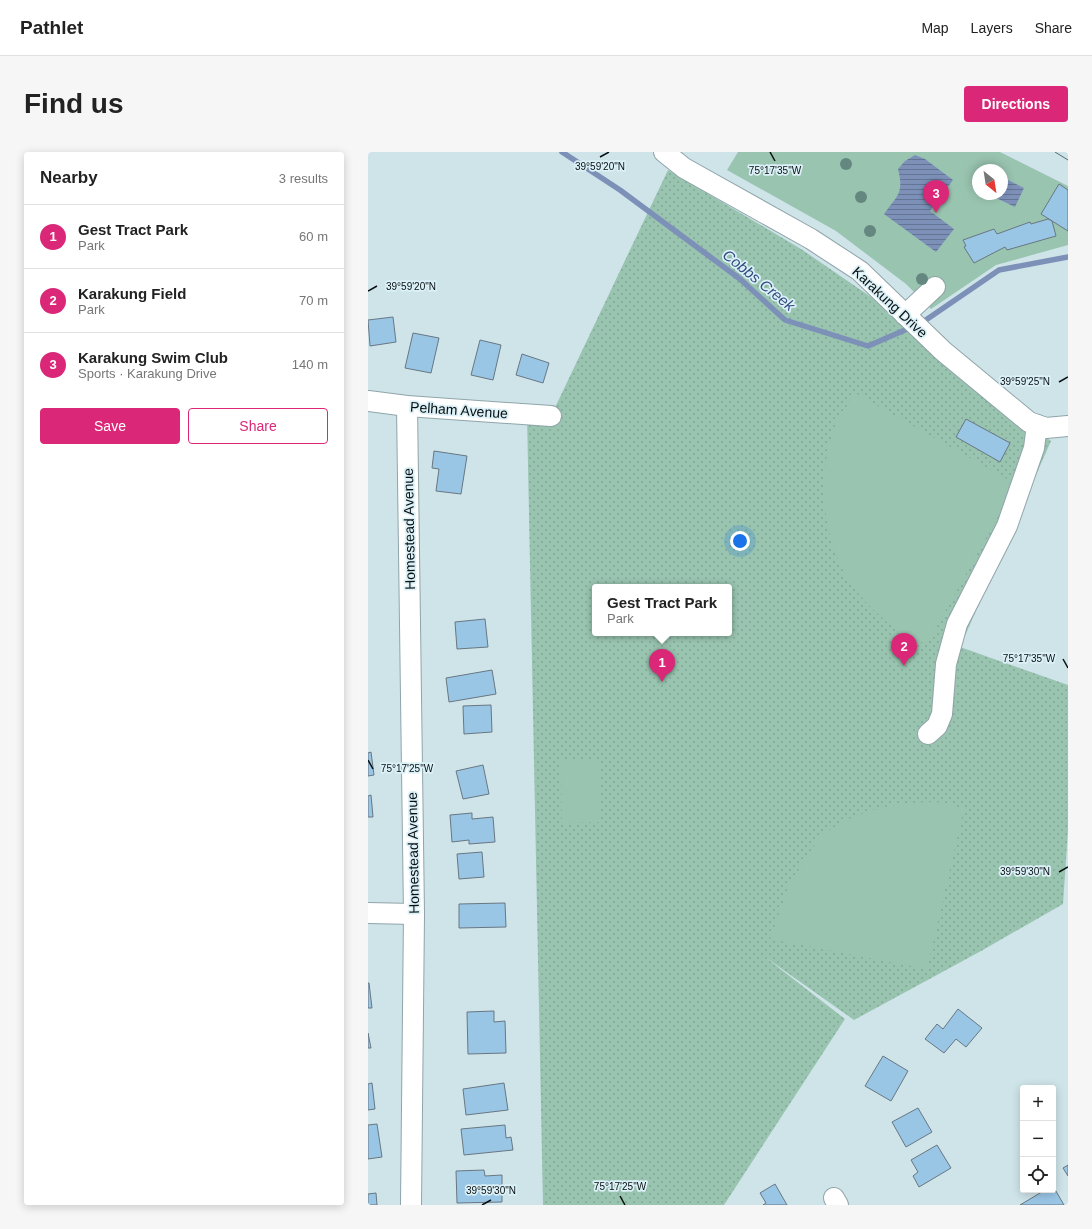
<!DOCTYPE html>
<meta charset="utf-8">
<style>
:root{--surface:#fff;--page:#f6f6f6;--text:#222;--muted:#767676;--line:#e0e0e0;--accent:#db2777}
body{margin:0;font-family:Arial,sans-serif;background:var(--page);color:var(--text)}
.controls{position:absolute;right:12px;bottom:12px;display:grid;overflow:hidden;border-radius:4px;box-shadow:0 2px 10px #0003}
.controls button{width:36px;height:36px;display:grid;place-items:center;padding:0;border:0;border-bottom:1px solid var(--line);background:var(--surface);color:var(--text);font:20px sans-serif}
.compass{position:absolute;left:604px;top:12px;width:36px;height:36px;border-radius:50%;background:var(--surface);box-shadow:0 2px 10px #0003;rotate:150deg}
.you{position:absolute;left:372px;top:389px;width:14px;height:14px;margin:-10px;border:3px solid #fff;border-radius:50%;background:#1a73e8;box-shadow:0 0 0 6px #1a73e833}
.badge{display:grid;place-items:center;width:26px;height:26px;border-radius:50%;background:var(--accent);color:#fff;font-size:13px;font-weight:700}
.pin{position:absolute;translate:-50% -33px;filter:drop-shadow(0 1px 2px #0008)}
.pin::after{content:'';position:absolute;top:21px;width:14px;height:12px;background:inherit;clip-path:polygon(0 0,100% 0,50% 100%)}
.popup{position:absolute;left:224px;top:432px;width:140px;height:52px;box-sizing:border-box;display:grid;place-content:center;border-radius:4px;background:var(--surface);filter:drop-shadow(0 1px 3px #0005);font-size:13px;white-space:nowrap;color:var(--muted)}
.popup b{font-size:15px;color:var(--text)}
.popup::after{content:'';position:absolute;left:50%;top:100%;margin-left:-8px;border:8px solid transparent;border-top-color:var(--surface)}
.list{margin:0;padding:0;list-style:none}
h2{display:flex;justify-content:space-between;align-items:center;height:52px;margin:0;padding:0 16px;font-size:17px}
h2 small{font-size:13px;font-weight:400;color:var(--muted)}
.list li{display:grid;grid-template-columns:26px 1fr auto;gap:12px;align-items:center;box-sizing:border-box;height:64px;padding:0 16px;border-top:1px solid var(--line)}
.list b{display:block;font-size:15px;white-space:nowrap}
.list p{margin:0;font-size:13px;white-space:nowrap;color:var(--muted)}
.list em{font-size:13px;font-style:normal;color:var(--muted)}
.actions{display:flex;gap:8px;padding:12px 16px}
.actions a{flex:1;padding:9px 0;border:1px solid var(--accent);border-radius:4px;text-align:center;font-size:14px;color:var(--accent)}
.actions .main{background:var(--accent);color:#fff}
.icon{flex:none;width:22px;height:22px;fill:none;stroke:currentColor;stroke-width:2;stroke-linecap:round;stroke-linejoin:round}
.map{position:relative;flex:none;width:700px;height:1053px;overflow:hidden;border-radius:4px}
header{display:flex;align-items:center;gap:24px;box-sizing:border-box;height:56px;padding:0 20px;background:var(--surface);border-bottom:1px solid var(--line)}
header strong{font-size:19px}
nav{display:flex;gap:22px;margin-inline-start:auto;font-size:14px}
.intro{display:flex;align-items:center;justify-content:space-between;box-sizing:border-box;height:96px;padding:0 24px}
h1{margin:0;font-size:28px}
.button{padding:10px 18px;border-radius:4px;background:var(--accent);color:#fff;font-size:14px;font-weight:700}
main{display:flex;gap:24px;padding:0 24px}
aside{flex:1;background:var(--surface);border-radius:4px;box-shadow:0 2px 10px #0003}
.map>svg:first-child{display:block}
.park{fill:url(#park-dots);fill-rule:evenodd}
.pitch{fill:#99c4b0;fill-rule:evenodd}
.water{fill:url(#water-rules)}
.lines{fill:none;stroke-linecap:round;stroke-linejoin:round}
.stream{stroke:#7c90b8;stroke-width:5.5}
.building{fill:#9ac6e6;stroke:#687782}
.minor-casing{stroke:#90a5aa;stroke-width:22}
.minor{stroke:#fff;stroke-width:20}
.tram{stroke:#5c6a6d;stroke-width:1}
.tree{fill:#648780}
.ticks{fill:none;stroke:#080f11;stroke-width:1.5}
.labels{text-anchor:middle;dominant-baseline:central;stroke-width:3.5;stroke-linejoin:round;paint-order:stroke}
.street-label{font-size:14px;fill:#080f11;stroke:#dbf1f7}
.water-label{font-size:15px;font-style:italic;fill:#324b80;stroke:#dbf1f7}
.ticks-label{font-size:10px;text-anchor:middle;fill:#080f11;stroke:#dbf1f7;stroke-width:3.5;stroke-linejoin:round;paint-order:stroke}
</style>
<header>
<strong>Pathlet</strong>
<nav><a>Map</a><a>Layers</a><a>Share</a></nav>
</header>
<div class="intro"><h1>Find us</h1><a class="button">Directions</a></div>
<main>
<aside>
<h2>Nearby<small>3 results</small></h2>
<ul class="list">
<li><span class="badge">1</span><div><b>Gest Tract Park</b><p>Park</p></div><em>60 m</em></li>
<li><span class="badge">2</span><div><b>Karakung Field</b><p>Park</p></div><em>70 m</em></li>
<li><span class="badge">3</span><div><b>Karakung Swim Club</b><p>Sports · Karakung Drive</p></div><em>140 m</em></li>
</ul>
<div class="actions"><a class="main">Save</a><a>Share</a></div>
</aside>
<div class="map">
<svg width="700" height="1053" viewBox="0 0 700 1053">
<defs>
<pattern id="park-dots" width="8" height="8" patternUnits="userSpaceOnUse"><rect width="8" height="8" fill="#99c4b0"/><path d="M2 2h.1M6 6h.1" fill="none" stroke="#82a796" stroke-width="1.8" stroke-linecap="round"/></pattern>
<pattern id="water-rules" width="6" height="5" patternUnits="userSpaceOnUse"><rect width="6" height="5" fill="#7c90b8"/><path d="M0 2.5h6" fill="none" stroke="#647494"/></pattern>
</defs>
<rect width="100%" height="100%" fill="#cee4e9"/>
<path class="park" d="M300,18L433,97L557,182L550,188L683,289L592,495L700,533V678L695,752L613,799L486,868L397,805L477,867L356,1053H175L159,263L183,264ZM227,435H361V481H227Z"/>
<g class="pitch">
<path d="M370,0H632L700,34V93L628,113L563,157L538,132L468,79L359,18ZM610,18H634V42H610Z"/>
<path d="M487,241L648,332L559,492C548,487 535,483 526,476C509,462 487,441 477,422C453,378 449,315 469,269C474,259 482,250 487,241Z"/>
<polygon points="193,607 233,607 233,670 194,671"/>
<polygon points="568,650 596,656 559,817 402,787 421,733 453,683 478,668 510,656 539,651"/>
</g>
<g class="water">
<path d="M547,3L557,7L585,28L562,59L586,77L568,100L516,62C530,43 536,41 530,17L537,9Z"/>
<polygon points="634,25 656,36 647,55 620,42 634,42"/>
</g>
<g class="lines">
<g class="stream">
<polyline points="194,0 252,38 372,127 417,168 500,194 544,175"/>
<polyline points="552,172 631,118 700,105"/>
</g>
</g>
<g class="building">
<polygon points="691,32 700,38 700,79 673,62"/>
<polygon points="680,67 684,69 688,84 639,98 637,95 606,111 596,95 598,94 595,88 626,77 629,82 662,70 663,72"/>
<polygon points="25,165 28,190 2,194 0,168"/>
<polygon points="45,181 71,186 63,221 37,216"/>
<polygon points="112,188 133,193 125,228 103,223"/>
<polygon points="154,202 181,211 175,231 148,223"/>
<polygon points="598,267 642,291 632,310 588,285"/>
<polygon points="66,299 99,304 93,342 68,339 71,317 64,316"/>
<polygon points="117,467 120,495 89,497 87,470"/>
<polygon points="124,518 128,542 81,550 78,526"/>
<polygon points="123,553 124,580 96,582 95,554"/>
<polygon points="3,600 6,623 0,624 0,601"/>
<polygon points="115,613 121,642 95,647 88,619"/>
<polygon points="3,643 5,665 0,665 0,644"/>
<polygon points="104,661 104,667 125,665 127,690 101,692 101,688 84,690 82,663"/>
<polygon points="114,700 116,725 91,727 89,702"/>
<polygon points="137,751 138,775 91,776 91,752"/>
<polygon points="0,831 1,831 4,856 0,856"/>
<polygon points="590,857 614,876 598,895 588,887 576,901 557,887 569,872 575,877"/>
<polygon points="126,859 126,870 137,869 138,901 100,902 99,860"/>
<polygon points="0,881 3,896 0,896"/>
<polygon points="515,904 540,919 523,949 497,934"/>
<polygon points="4,931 7,957 0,958 0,932"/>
<polygon points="136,931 140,958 98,963 95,937"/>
<polygon points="550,956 564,980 538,995 524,970"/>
<polygon points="9,972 14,1005 0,1007 0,973"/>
<polygon points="137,973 138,986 143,985 145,998 96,1003 93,977"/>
<polygon points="569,993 583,1016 551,1035 545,1024 550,1020 543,1008"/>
<polygon points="700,1013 700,1024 695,1016"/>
<polygon points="116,1018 117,1024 134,1023 134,1050 89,1051 88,1019"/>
<polygon points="407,1032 419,1053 395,1053 398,1051 392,1041"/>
<polygon points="685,1034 696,1053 652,1053 677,1038 685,1038"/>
<polygon points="8,1041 9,1053 0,1053 0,1042"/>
</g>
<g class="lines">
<g class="minor-casing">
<g id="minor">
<polyline points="296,0 316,16 443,87 492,119 575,199 661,270 678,276 700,274"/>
<polyline points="537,163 567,135"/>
<polyline points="0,249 39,254 183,264"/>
<polyline points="39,254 46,762 43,1053"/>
<polyline points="560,582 569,574 574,562 578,512 589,472 639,374 666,296 669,273"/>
<polyline points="0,761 46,762"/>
<polyline points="466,1046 470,1053"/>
</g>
</g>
<use href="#minor" class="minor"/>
<polyline class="tram" points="687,0 700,8"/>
</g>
<g class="tree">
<circle cx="478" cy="12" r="6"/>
<circle cx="493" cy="45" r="6"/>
<circle cx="502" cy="79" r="6"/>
<circle cx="554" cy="127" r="6"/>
</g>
<path class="ticks" d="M402,0L407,9M232,5L241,0M0,139L9,134M691,230L700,225M695,507L700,516M0,608L5,617M691,720L700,715M252,1044L257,1053M114,1053L123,1048"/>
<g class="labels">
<g class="street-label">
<text transform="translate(522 150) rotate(43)">Karakung Drive</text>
<text transform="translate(91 258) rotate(4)">Pelham Avenue</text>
<text transform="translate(41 377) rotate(-91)">Homestead Avenue</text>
<text transform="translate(45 701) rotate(-91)">Homestead Avenue</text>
</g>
<g class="water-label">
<text transform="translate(391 128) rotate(39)">Cobbs Creek</text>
</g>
</g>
<g class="ticks-label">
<text x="232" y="18">39°59'20"N</text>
<text x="407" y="22">75°17'35"W</text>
<text x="43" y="138">39°59'20"N</text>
<text x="657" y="233">39°59'25"N</text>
<text x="661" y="510">75°17'35"W</text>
<text x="39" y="620">75°17'25"W</text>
<text x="657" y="723">39°59'30"N</text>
<text x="252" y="1038">75°17'25"W</text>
<text x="123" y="1042">39°59'30"N</text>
</g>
</svg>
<div class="controls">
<button>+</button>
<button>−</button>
<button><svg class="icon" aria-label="locate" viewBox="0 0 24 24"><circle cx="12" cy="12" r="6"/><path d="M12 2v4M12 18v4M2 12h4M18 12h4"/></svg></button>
</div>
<svg class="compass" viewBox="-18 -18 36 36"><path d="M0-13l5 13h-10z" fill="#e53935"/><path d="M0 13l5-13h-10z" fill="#767676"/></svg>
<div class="you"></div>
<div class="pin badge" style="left:294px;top:530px">1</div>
<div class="popup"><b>Gest Tract Park</b>Park</div>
<div class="pin badge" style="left:536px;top:514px">2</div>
<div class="pin badge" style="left:568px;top:61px">3</div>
</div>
</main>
